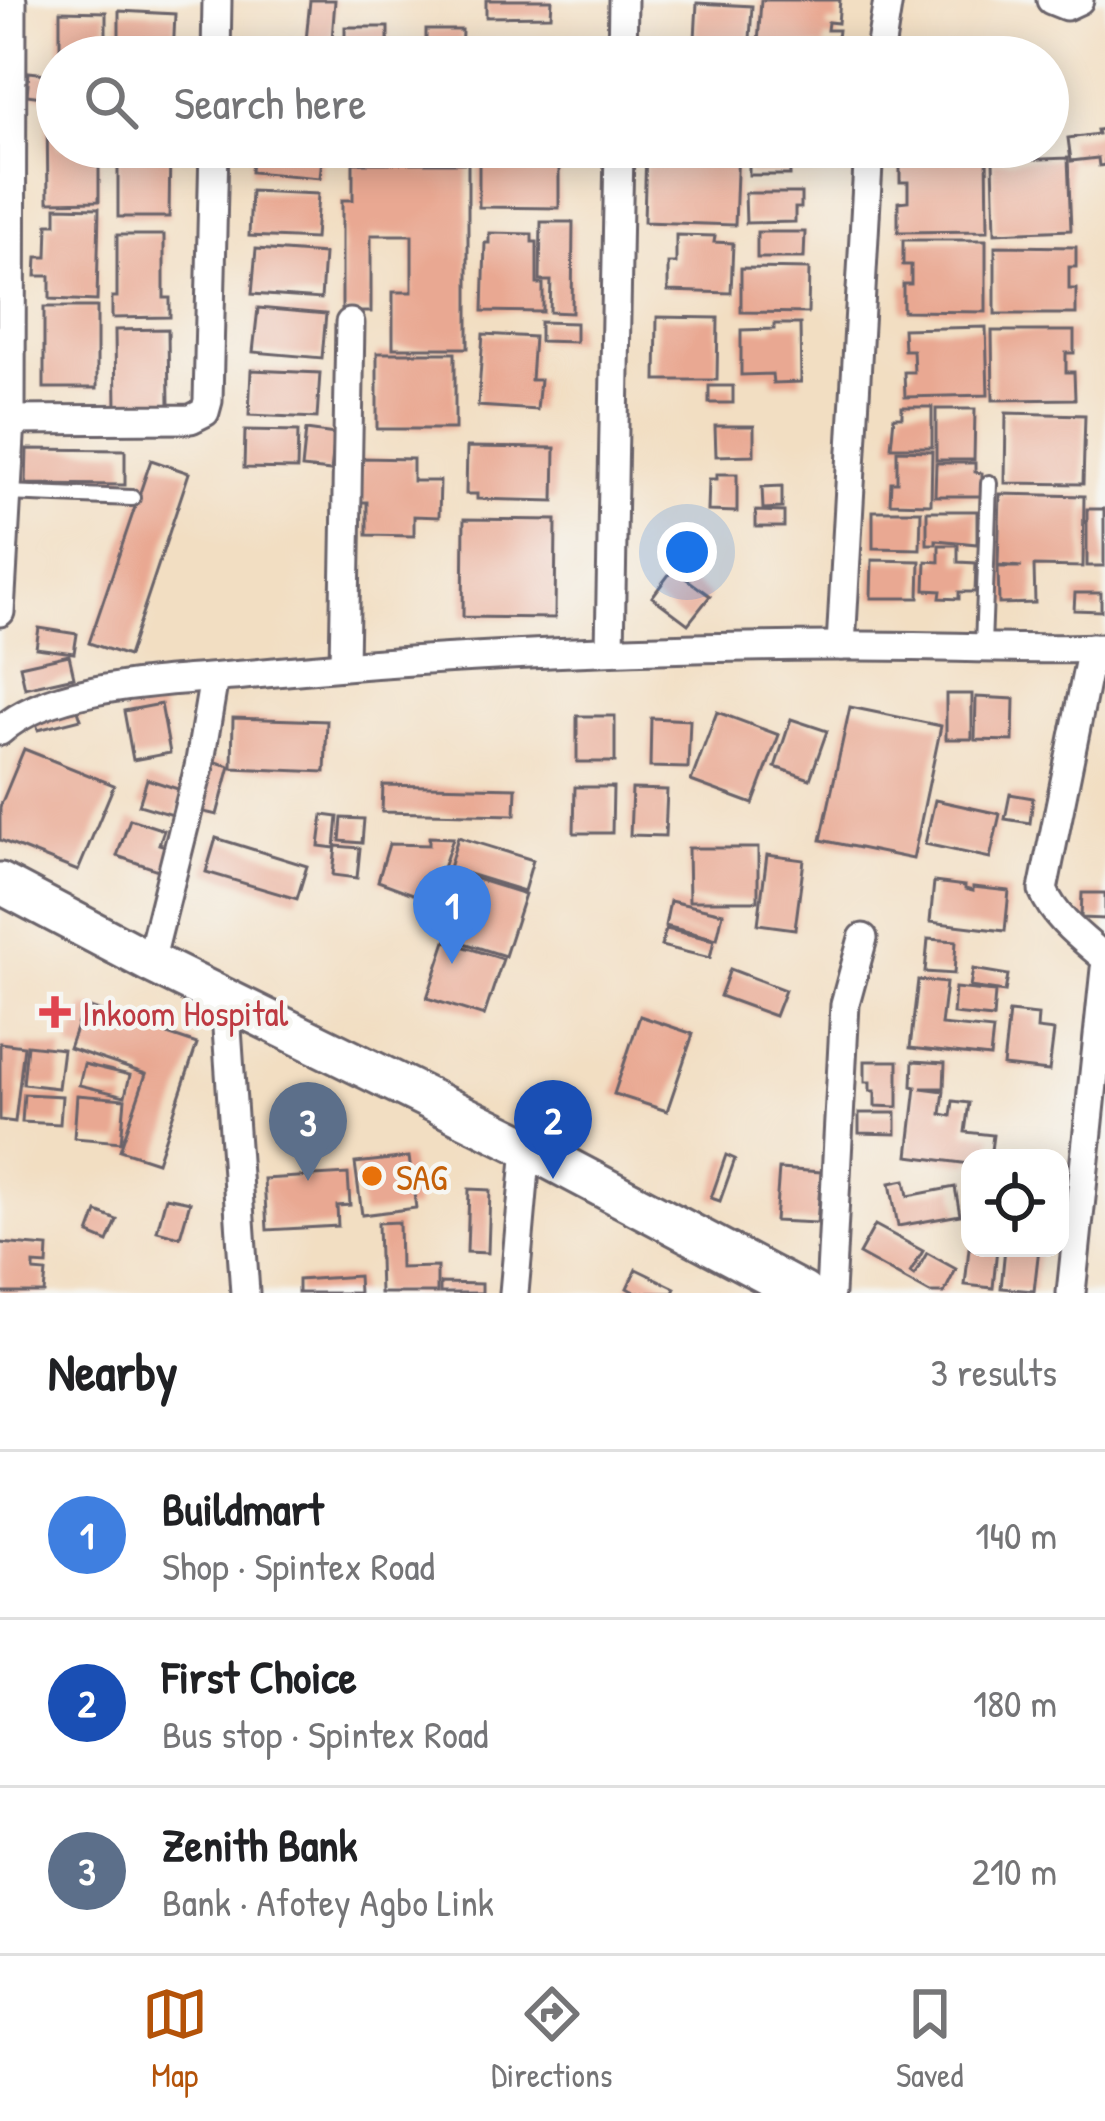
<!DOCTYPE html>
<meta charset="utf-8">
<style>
:root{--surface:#fff;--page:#f2f2f2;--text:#202124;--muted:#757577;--line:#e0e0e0;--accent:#b45309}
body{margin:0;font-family:"Patrick Hand",sans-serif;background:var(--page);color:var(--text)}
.controls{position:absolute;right:36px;bottom:36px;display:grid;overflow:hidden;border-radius:24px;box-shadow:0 6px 30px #0003}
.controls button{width:108px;height:108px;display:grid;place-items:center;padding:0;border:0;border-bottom:3px solid var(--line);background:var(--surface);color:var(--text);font:60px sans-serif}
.you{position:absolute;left:687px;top:552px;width:42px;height:42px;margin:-30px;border:9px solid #fff;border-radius:50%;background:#1a73e8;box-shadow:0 0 0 18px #1a73e833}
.badge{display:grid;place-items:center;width:78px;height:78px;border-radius:50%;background:var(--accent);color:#fff;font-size:39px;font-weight:700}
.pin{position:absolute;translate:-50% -99px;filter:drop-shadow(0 3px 6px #0008)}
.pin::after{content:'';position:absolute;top:63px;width:42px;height:36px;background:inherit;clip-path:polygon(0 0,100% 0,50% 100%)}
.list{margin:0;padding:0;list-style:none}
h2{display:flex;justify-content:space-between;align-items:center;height:156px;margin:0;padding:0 48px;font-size:51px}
h2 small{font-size:39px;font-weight:400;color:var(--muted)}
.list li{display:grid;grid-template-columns:78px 1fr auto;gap:36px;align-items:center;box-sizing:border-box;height:168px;padding:0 48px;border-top:3px solid var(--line)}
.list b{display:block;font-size:45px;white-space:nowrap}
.list p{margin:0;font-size:39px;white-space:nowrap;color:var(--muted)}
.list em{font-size:39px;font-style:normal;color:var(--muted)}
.icon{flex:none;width:66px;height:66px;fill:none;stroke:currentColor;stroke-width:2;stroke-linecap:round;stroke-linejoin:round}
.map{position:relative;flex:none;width:1105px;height:1293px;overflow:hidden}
.search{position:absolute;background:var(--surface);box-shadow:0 6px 30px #0003;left:36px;right:36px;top:36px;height:132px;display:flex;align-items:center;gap:30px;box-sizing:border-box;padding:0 42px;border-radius:66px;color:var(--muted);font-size:45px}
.sheet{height:660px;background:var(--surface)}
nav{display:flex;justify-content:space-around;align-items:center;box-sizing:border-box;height:168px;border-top:3px solid var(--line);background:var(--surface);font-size:33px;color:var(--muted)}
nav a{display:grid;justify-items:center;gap:6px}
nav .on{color:var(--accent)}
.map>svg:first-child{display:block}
.building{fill:#e9a892}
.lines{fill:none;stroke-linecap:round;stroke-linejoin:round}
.lane-casing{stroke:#6b646a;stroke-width:20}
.street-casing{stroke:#6b646a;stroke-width:33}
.secondary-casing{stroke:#6b646a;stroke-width:45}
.lane{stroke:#fff;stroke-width:14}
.street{stroke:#fff;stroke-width:27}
.secondary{stroke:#fff;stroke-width:39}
.health-dot{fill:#e0444e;stroke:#f6f6f2;stroke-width:4.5}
.food-dot{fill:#e8710a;stroke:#f6f6f2;stroke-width:4.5}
.labels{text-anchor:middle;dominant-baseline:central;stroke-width:9;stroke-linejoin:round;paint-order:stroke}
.health-label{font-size:36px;fill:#be3a42;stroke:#f6f6f2;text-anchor:start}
.food-label{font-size:36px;fill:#c56008;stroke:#f6f6f2;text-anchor:start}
</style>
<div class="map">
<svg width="1105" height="1293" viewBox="0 0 1105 1293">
<rect width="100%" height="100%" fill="#f6f6f2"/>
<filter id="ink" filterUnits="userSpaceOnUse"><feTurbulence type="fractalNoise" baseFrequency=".00833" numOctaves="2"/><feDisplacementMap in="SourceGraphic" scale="24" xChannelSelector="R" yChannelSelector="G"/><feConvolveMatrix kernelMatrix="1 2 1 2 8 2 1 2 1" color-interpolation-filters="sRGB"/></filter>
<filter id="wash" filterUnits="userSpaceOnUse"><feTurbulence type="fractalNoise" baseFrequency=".004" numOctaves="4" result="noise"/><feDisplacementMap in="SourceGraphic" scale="48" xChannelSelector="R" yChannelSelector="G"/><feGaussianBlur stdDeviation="2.7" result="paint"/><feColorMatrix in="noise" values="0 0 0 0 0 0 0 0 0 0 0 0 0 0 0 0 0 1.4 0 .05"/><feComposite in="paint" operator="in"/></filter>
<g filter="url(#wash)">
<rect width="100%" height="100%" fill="#f2dec2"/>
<g id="blocks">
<g class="building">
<polygon points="310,0 335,0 331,53 305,51"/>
<polygon points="486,0 552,0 551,16 486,17"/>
<polygon points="761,0 840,0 838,23 828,22 827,30 838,30 837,39 825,38 824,48 758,44"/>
<polygon points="697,3 752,6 749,56 694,57"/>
<polygon points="60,11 106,12 106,57 60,57"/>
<polygon points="119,11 175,14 173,57 119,57"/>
<polygon points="345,27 388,27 388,49 407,49 407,57 345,57"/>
<polygon points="426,30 462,30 461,57 426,57"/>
<polygon points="29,72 57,75 57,99 27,95"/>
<polygon points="57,107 57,147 99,147 99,201 48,202 47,108"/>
<polygon points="1105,129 1105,165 1099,166 1098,158 1071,161 1068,138 1098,134 1097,130"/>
<polygon points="118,147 170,147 169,217 118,217"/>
<polygon points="253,147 323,147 320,178 251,172"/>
<polygon points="479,147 559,147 559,208 479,207"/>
<polygon points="646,147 738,147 735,225 644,222"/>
<polygon points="749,147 789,147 790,175 749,175"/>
<polygon points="987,151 988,231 898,232 898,202 908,201 908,182 900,182 900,152"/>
<polygon points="1068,158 1071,230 995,233 993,161"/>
<polygon points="353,163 468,163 468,348 393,348 393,292 412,292 412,235 371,235 371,312 342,312 342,200 353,200"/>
<polygon points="251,191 318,194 315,239 249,236"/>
<polygon points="745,193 801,193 801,208 795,208 795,222 746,223"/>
<polygon points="56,207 99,208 97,301 50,299 50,276 36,276 37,257 47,257 48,224 56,224"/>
<polygon points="541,222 573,222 572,313 550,312 551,281 540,281"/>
<polygon points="757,232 805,232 804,258 757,258"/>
<polygon points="489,233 532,234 532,242 537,242 537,284 543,284 543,312 483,311 485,243 489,243"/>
<polygon points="117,235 164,235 164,298 170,298 170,317 112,318 112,297 117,297"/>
<polygon points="676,235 715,236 714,242 733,243 731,293 668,291 668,263 676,263"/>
<polygon points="903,240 986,240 986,312 903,311 903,284 911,284 911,265 903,265"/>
<polygon points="995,246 1076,247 1076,267 1069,267 1069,289 1076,289 1076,314 995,314"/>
<polygon points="256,249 324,254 321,299 252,294"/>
<polygon points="741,268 809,269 808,313 741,312"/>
<rect x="44" y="307" width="53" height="81"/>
<polygon points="258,308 326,314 322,358 253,352"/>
<polygon points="657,317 718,318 717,380 656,380"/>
<polygon points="540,322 576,323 576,342 540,341"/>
<polygon points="774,324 800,324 801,382 773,383 772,374 741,375 741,330 774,329"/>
<polygon points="986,327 988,395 905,397 904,372 914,372 913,350 904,350 903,329"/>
<polygon points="168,329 169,407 116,408 115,330"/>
<polygon points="992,331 1074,331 1074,353 1066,353 1066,372 1074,372 1075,399 993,400"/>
<polygon points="483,334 534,337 531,380 540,380 537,410 478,406"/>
<rect x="377" y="353" width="78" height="76"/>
<polygon points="251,370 320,373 317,418 249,415"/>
<rect x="709" y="386" width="24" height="17"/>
<polygon points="902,407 932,407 932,447 891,447 894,417 902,417"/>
<polygon points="936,409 975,409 974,460 936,460"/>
<polygon points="1006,413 1085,415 1083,484 1005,483"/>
<polygon points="715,426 754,426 754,455 716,456"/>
<polygon points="245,430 298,431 297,469 244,468"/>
<polygon points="306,430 335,434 331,471 302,468"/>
<polygon points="467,447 555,448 554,501 477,499 477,494 466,494"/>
<polygon points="27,449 125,450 125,485 26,484"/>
<polygon points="897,450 932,451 931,504 890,503 891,482 897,482"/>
<polygon points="361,458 413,459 413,481 440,481 439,517 414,516 414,536 367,535 367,502 360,502"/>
<polygon points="151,460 189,473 128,656 89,643"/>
<polygon points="936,463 975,463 975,472 982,473 982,496 935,496"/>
<polygon points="717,474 737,474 737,512 708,511 709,479 717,479"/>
<polygon points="782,486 782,508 763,509 762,487"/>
<polygon points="1000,494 1084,496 1083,567 1034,566 1035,603 999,604 998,567 1022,567 998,565"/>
<rect x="1087" y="509" width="17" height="57"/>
<polygon points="756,511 784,512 784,527 756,527"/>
<polygon points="873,511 921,511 920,549 873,548"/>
<polygon points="927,511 977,511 977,544 936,540 936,544 927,544"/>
<polygon points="464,519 556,520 555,618 463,617"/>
<polygon points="939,545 958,545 958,562 976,563 975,592 959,592 959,599 940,598 941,591 925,590 926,561 939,562"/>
<polygon points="872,560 920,561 919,598 871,598"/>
<polygon points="673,569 710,596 688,624 652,597"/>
<polygon points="1075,593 1101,593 1101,611 1074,610"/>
<polygon points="39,628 77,634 74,653 36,648"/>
<polygon points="69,655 74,677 25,688 20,666"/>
<rect x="946" y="694" width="26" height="45"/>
<polygon points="976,697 1014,699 1013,741 975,740"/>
<polygon points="161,704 170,753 133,760 124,711"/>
<polygon points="850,707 941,726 913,859 821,840"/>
<polygon points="78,710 81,719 38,730 35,720"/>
<polygon points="717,712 779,735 753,804 691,781"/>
<rect x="577" y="716" width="38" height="46"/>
<polygon points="233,718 327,721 325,772 232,768"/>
<polygon points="651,718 690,720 688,768 650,767"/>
<polygon points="791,719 827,731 810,779 775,767"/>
<polygon points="24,749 114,785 78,871 0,840 0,807"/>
<polygon points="208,760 230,766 217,815 195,810"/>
<polygon points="147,779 184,791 176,816 139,805"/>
<polygon points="383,785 516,788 515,815 382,812"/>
<polygon points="575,787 613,787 612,833 574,833"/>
<polygon points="632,789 667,790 665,836 630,835"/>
<polygon points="1010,794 1033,798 1030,823 1005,819"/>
<polygon points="935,800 1000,814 990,858 925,844"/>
<polygon points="323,815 338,817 335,848 319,846"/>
<polygon points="342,818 364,819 362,843 340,841"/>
<polygon points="130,819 164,830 159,844 175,849 167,873 117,856"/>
<polygon points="429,837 453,838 432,901 378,881 389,844 429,845"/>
<polygon points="458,837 533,860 524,891 449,868"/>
<polygon points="216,838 307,866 297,899 206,872"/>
<polygon points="336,846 360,848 357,878 333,875"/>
<polygon points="688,848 758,848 758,901 689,901"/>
<polygon points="767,855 804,860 795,929 758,924"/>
<polygon points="447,870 525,894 505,956 448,938 454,917 434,911"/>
<polygon points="934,882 965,886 965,889 973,891 973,887 1009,891 1005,931 930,922"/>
<polygon points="1082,893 1105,893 1105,919 1081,918"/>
<polygon points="670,901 723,913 717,939 665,926"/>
<polygon points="666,929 714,940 710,958 661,946"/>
<polygon points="928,939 956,941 954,974 925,972"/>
<polygon points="446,941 503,959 484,1016 427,998"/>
<polygon points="730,969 785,990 775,1016 720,996"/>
<polygon points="973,969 1008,975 1005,992 970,987"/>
<polygon points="918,980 946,983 941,1025 993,1030 990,1057 910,1048"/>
<polygon points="955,988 995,992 993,1018 953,1014"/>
<polygon points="84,1006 197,1044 157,1162 120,1150 146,1074 69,1048"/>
<polygon points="1009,1012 1038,1015 1037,1029 1054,1031 1049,1071 1003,1066"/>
<polygon points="640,1016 693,1034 667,1111 614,1094"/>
<polygon points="0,1043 24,1046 15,1122 0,1120"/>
<polygon points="27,1045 63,1049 58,1088 23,1084"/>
<polygon points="865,1061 898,1061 898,1107 875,1106 875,1091 870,1091 870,1082 865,1082"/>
<polygon points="913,1061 945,1063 944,1088 921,1088 944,1091 941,1114 951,1116 953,1101 969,1103 965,1132 993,1135 990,1158 970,1158 970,1164 908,1156 916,1087 912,1086"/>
<polygon points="84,1064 130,1075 125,1096 79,1085"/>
<polygon points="24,1094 62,1096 60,1124 22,1122"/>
<polygon points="77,1095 125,1099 121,1142 74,1138"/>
<polygon points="859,1113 896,1113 896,1134 859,1133"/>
<polygon points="726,1155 735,1159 720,1201 711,1198"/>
<polygon points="409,1157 416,1208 362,1215 355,1163"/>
<polygon points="779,1169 821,1172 817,1223 775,1221"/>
<polygon points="348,1174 350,1205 337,1206 338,1226 267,1230 264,1179"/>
<polygon points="905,1180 908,1196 955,1187 960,1215 898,1226 890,1183"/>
<polygon points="469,1189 490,1190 488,1253 467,1252"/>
<polygon points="166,1197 190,1202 180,1237 157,1231"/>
<polygon points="97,1212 117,1220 108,1242 89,1234"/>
<polygon points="399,1222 400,1268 437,1267 437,1293 380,1293 378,1223"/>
<polygon points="875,1225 923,1251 910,1273 914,1276 927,1253 956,1269 944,1293 930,1293 859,1254"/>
<polygon points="0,1243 48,1247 47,1265 34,1264 34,1271 46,1272 44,1293 0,1293"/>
<polygon points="969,1248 997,1248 993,1288 965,1285"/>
<polygon points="1005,1248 1039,1248 1034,1291 1001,1288"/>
<polygon points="636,1269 675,1288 673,1293 636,1293 627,1288"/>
<polygon points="358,1276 359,1293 298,1293 298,1280"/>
<polygon points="440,1283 482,1284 482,1293 440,1293"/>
</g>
</g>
</g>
<g filter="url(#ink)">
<use href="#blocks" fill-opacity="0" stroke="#6b646a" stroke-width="3"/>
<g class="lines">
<g class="lane-casing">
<g id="lane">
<polyline points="7,493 132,498"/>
<polyline points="983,646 989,483"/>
</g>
</g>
<g class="street-casing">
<g id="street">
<polyline points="1051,0 1066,6 1079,0"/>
<polyline points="216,57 217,0"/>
<polyline points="622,57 623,0"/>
<polyline points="879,57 888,0"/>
<polyline points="0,420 191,419 205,412 208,401 214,147"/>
<polyline points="0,612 11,420 12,0"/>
<polyline points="841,646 869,147"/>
<path d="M1092,648L1043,890C1055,919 1082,938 1105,958"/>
<polyline points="610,650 619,147"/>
<polyline points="344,665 350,323"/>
<path d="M0,731C54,682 173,682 244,675C442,655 642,647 842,646C929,645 1018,651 1105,648"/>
<polyline points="150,962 199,767 214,678"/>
<polyline points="225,999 245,1293"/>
<polyline points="514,1293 527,1147"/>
<polyline points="830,1293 845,1004 863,938"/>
<polyline points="1071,1293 1105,969"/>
</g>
</g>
<g class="secondary-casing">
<polyline id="secondary" points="0,883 150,962 527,1147 803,1293"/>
</g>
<use href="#lane" class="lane"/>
<use href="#street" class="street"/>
<use href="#secondary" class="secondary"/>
</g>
</g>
<path class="health-dot" d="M49 994h12v12h12v12h-12v12h-12v-12h-12v-12h12z"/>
<circle class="food-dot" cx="372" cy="1176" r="12"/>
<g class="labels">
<g class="health-label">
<text x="82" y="1012">Inkoom Hospital</text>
</g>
<g class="food-label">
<text x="396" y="1176">SAG</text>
</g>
</g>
</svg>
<div class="controls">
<button><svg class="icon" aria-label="locate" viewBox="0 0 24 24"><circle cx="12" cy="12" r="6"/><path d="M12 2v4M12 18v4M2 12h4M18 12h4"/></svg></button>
</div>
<div class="you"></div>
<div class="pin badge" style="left:452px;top:964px;background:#3f7fe0">1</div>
<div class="pin badge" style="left:553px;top:1179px;background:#1a4fb4">2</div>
<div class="pin badge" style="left:308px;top:1181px;background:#5c6f8a">3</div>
<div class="search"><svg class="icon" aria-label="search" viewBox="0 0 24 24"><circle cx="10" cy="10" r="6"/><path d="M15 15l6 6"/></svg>Search here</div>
</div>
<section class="sheet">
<h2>Nearby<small>3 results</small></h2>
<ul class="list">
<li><span class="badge" style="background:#3f7fe0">1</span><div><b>Buildmart</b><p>Shop · Spintex Road</p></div><em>140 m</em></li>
<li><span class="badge" style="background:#1a4fb4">2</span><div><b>First Choice</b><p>Bus stop · Spintex Road</p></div><em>180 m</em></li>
<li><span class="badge" style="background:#5c6f8a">3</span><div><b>Zenith Bank</b><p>Bank · Afotey Agbo Link</p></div><em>210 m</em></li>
</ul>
</section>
<nav>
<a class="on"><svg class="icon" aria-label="map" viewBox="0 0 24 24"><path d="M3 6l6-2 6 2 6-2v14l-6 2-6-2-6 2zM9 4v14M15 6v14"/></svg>Map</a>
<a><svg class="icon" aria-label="directions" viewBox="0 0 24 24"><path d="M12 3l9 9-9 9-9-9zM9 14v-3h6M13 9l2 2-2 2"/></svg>Directions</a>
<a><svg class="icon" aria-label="saved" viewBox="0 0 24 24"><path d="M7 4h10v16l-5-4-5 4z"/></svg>Saved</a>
</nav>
